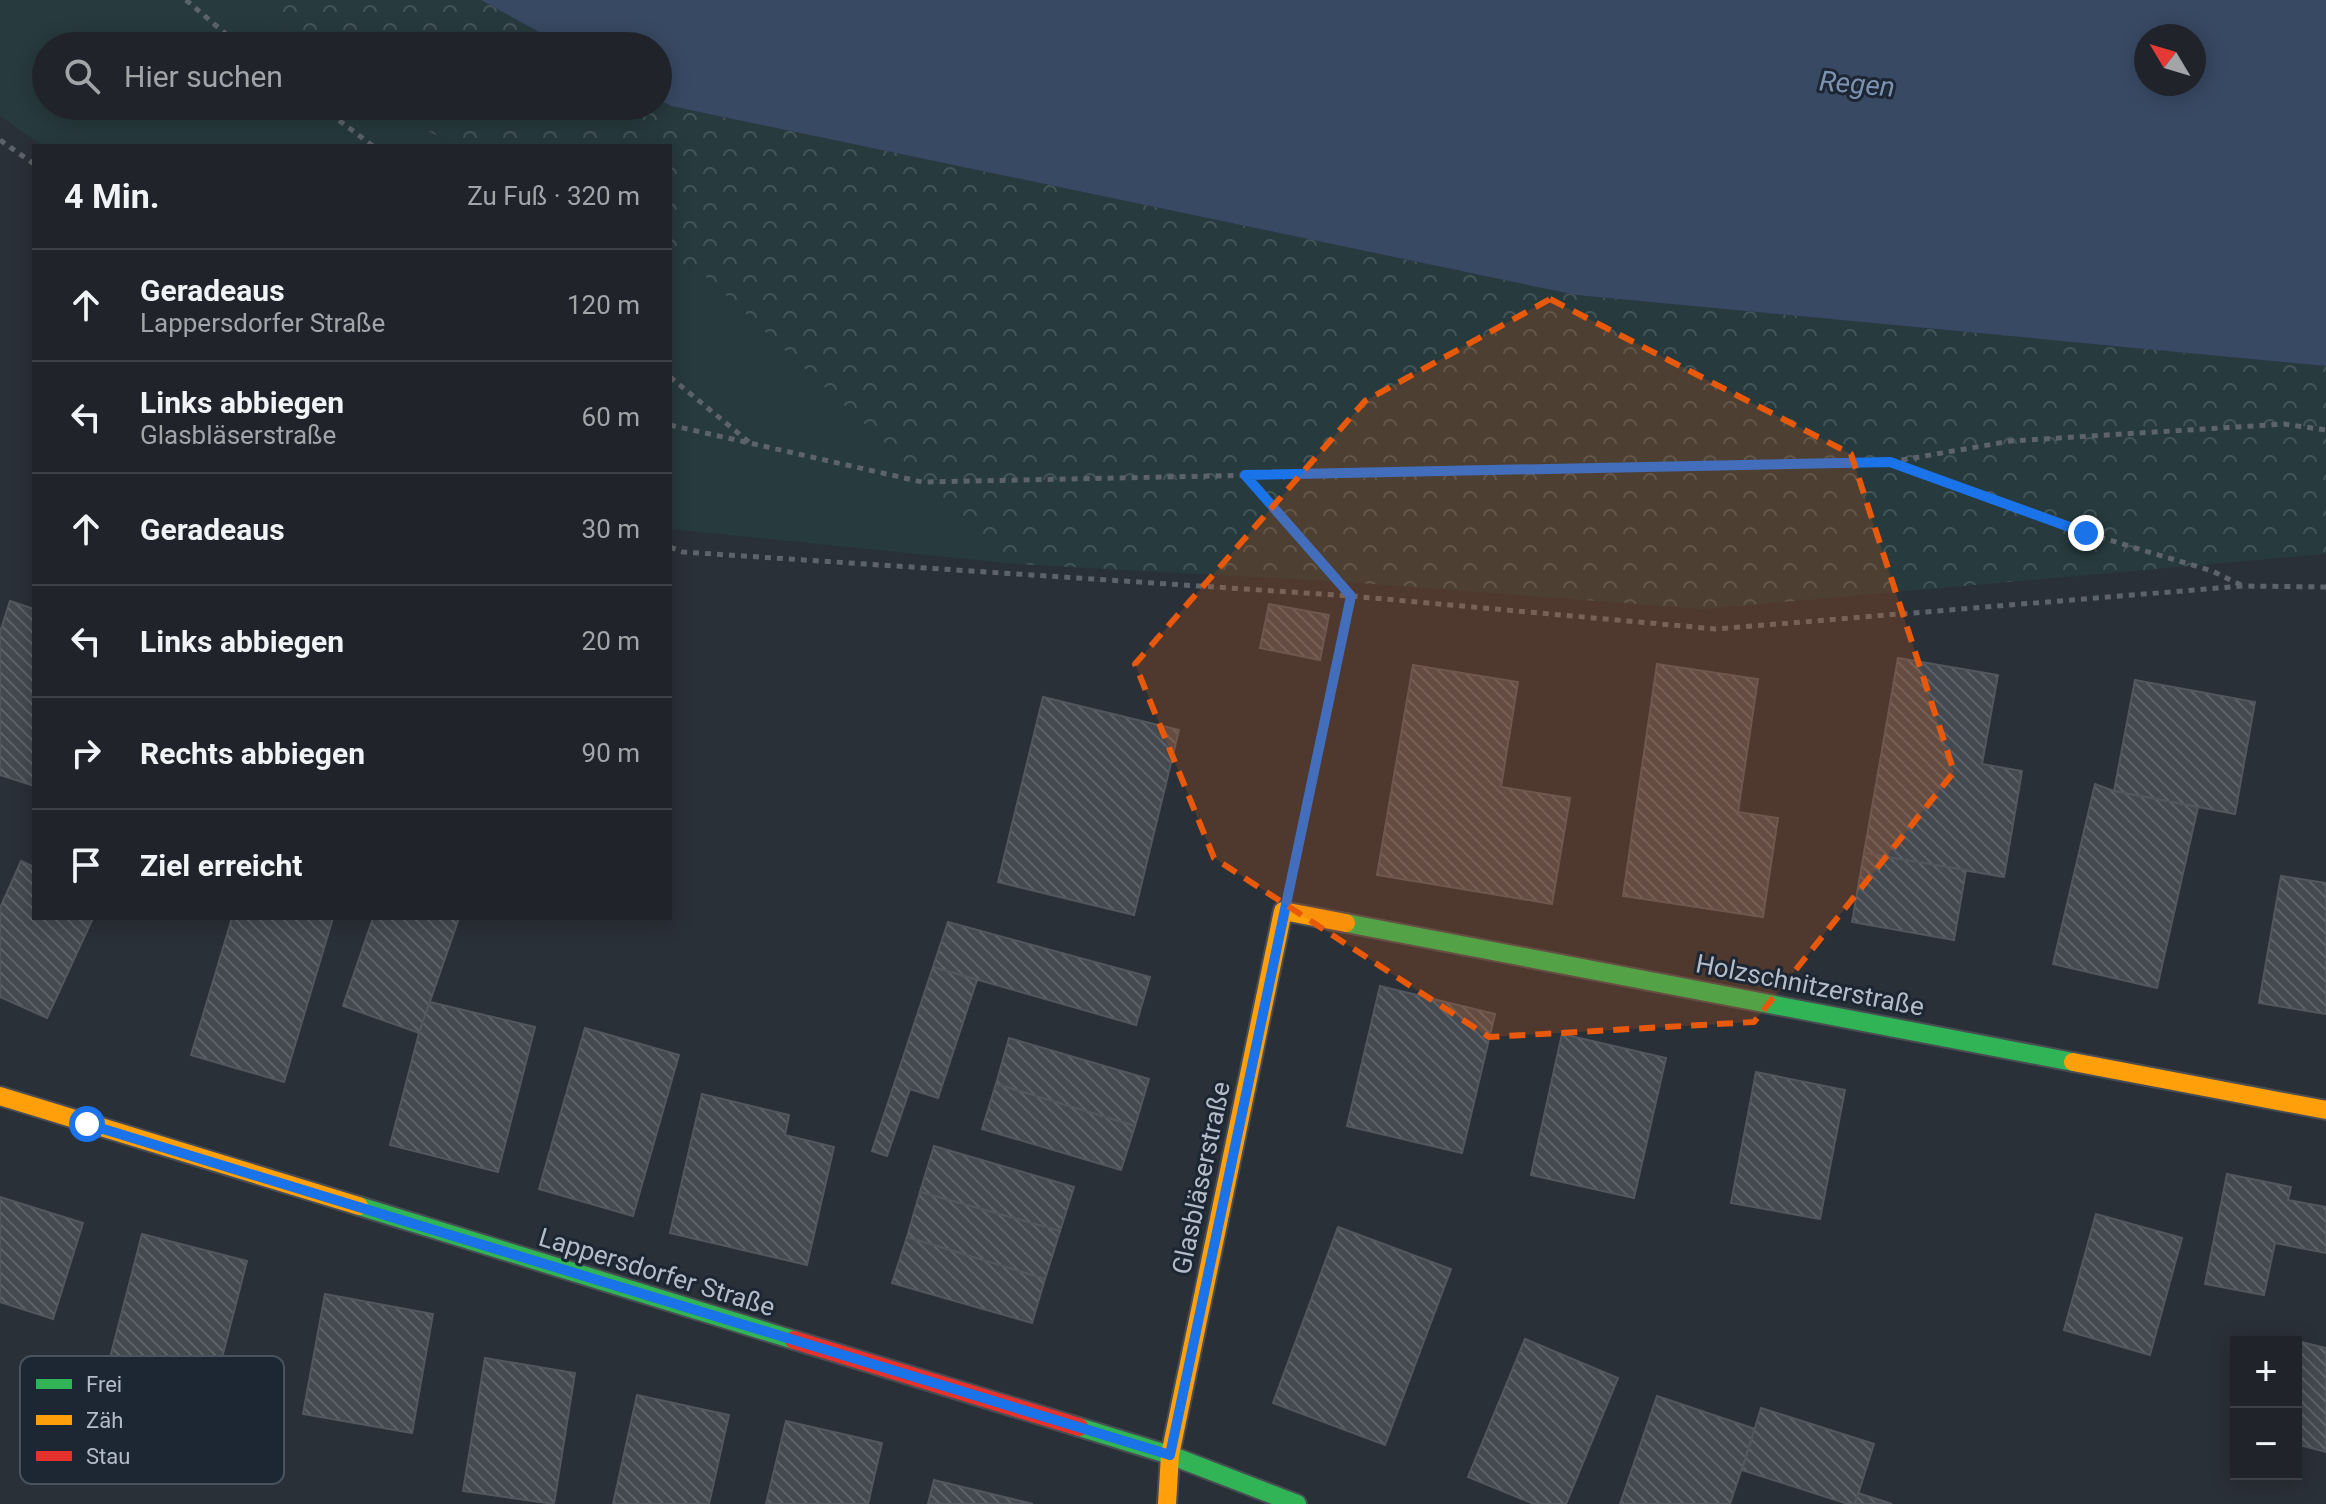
<!DOCTYPE html>
<html lang="de">
<meta charset="utf-8">
<style>
:root{--surface:#20242a;--page:#2d3036;--text:#f1f3f6;--muted:#a2a4a8;--line:#3d4147}
body{margin:0;font-family:Roboto,sans-serif;background:var(--page);color:var(--text)}
.controls{position:absolute;right:24px;bottom:24px;display:grid;overflow:hidden;border-radius:0px;box-shadow:0 4px 20px #0003}
.controls button{width:72px;height:72px;display:grid;place-items:center;padding:0;border:0;border-bottom:2px solid var(--line);background:var(--surface);color:var(--text);font:40px sans-serif}
.compass{position:absolute;left:2134px;top:24px;width:72px;height:72px;border-radius:50%;background:var(--surface);box-shadow:0 4px 20px #0003;rotate:308deg}
.stop{position:absolute;width:24px;height:24px;margin:-18px;border:6px solid #1a73e8;border-radius:50%;background:#fff}
.stop.end{background:#1a73e8;border-color:#fff;box-shadow:0 2px 8px #0008}
.list{margin:0;padding:0;list-style:none}
h2{display:flex;justify-content:space-between;align-items:center;height:104px;margin:0;padding:0 32px;font-size:34px}
h2 small{font-size:26px;font-weight:400;color:var(--muted)}
.list li{display:grid;grid-template-columns:52px 1fr auto;gap:24px;align-items:center;box-sizing:border-box;height:112px;padding:0 32px;border-top:2px solid var(--line)}
.list b{display:block;font-size:30px;white-space:nowrap}
.list p{margin:0;font-size:26px;white-space:nowrap;color:var(--muted)}
.list em{font-size:26px;font-style:normal;color:var(--muted)}
.icon{flex:none;width:44px;height:44px;fill:none;stroke:currentColor;stroke-width:2;stroke-linecap:round;stroke-linejoin:round}
.map{position:relative;flex:none;width:2326px;height:1504px;overflow:hidden}
.search{position:absolute;background:var(--surface);box-shadow:0 4px 20px #0003;left:32px;top:32px;width:640px;height:88px;display:flex;align-items:center;gap:20px;box-sizing:border-box;padding:0 28px;border-radius:44px;color:var(--muted);font-size:30px}
.panel{position:absolute;background:var(--surface);box-shadow:0 4px 20px #0003;left:32px;top:144px;width:640px;height:776px;border-radius:0px}
.map>svg:first-child{display:block}
.grass{fill:#273a3e}
.forest{fill:url(#forest-crowns)}
.water{fill:#384963;fill-rule:evenodd}
.building{fill:url(#building-back-hatch);stroke:#52575f;stroke-width:2}
.lines{fill:none;stroke-linecap:round;stroke-linejoin:round}
.fast-casing{stroke:#484c53;stroke-width:22}
.slow-casing{stroke:#484c53;stroke-width:22}
.jam-casing{stroke:#484c53;stroke-width:22}
.path{stroke:#5d636a;stroke-width:5;stroke-dasharray:6 6;stroke-linecap:butt}
.fast{stroke:#30b455;stroke-width:18}
.slow{stroke:#ff9f0a;stroke-width:18}
.jam{stroke:#e5322d;stroke-width:18}
.route{stroke:#1a73e8;stroke-width:10}
.marked{fill:#e8590c;fill-opacity:0.2;stroke:#e8590c;stroke-width:6;stroke-dasharray:16 10;stroke-linejoin:round}
.labels{text-anchor:middle;dominant-baseline:central;stroke-width:6;stroke-linejoin:round;paint-order:stroke}
.street-label{font-size:26px;fill:#b4bcc9;stroke:#1d2633}
.water-label{font-size:28px;font-style:italic;fill:#7c92b1;stroke:#1d2633}
.key{fill:#1d2633;stroke:#4a5360;stroke-width:2}
.key-label{font-size:22px;fill:#b4bcc9}
</style>
<div class="map">
<svg width="2326" height="1504" viewBox="0 0 2326 1504">
<defs>
<pattern id="forest-crowns" width="20" height="18" patternUnits="userSpaceOnUse" patternTransform="scale(2)"><rect width="20" height="18" fill="#273a3e"/><path d="M2 6a3 3 0 1 1 6 0M12 15a3 3 0 1 1 6 0" fill="none" stroke="#445559"/></pattern>
<pattern id="building-back-hatch" width="6" height="6" patternUnits="userSpaceOnUse" patternTransform="scale(2)"><rect width="6" height="6" fill="#444950"/><path d="M-1 5l2 2M0 0l6 6M5-1l2 2" fill="none" stroke="#5d6168"/></pattern>
</defs>
<rect width="100%" height="100%" fill="#2a3038"/>
<g class="grass">
<polygon points="0,0 248,0 305,46 46,46 46,106 380,106 457,146 43,146 0,116"/>
<polygon points="670,257 704,275 1015,564 670,529"/>
</g>
<g class="forest">
<polygon points="248,0 481,0 564,46 305,46"/>
<polygon points="658,99 671,106 1576,295 2326,366 2326,554 1703,609 1346,582 1015,564 704,275 670,257 670,146 457,146 380,106 658,106"/>
</g>
<path class="water" d="M481,0H2326V366L1576,295L671,106L658,99V46H564ZM2146,36H2194V84H2146Z"/>
<g class="building">
<polygon points="10,601 34,609 34,786 0,775 0,632"/>
<polygon points="1269,604 1329,615 1320,660 1260,648"/>
<polygon points="1898,658 1998,675 1982,764 2022,771 2004,877 1864,853"/>
<polygon points="1657,664 1758,679 1738,812 1778,818 1763,917 1623,896"/>
<polygon points="1413,665 1518,682 1501,787 1570,798 1552,904 1377,875"/>
<polygon points="2135,680 2255,702 2235,814 2114,791"/>
<polygon points="1043,697 1179,730 1134,915 998,882"/>
<polygon points="2095,784 2114,791 2198,807 2157,988 2053,964"/>
<polygon points="1864,853 1966,870 1954,940 1852,922"/>
<polygon points="21,861 34,867 34,918 93,918 47,1018 0,997 0,908"/>
<polygon points="2281,876 2326,883 2326,1014 2259,1003"/>
<polygon points="232,918 333,918 284,1082 191,1055"/>
<polygon points="373,918 459,918 419,1033 343,1006"/>
<polygon points="948,922 1150,977 1136,1025 933,967"/>
<polygon points="933,967 977,980 938,1098 910,1089 887,1156 872,1151"/>
<polygon points="1380,986 1495,1014 1462,1153 1347,1126"/>
<polygon points="430,1002 535,1027 498,1172 390,1145 419,1033"/>
<polygon points="585,1028 679,1055 633,1216 539,1189"/>
<polygon points="1562,1034 1666,1058 1634,1198 1531,1175"/>
<polygon points="1009,1038 1149,1079 1135,1126 996,1084"/>
<polygon points="1756,1072 1845,1090 1820,1219 1731,1203"/>
<polygon points="996,1084 1135,1126 1121,1170 982,1129"/>
<polygon points="702,1094 789,1115 785,1135 834,1147 807,1265 670,1233"/>
<polygon points="934,1146 1074,1187 1060,1231 920,1192"/>
<polygon points="2227,1174 2291,1187 2288,1200 2326,1207 2326,1253 2275,1243 2264,1295 2205,1284"/>
<polygon points="920,1192 1060,1231 1045,1279 907,1237"/>
<polygon points="0,1197 83,1223 53,1319 0,1302"/>
<polygon points="2096,1214 2182,1238 2150,1355 2064,1330"/>
<polygon points="1338,1227 1451,1269 1385,1445 1273,1403"/>
<polygon points="142,1234 247,1261 209,1408 104,1381"/>
<polygon points="907,1237 1045,1279 1032,1323 892,1283"/>
<polygon points="325,1294 433,1314 412,1433 303,1414"/>
<polygon points="1525,1339 1618,1378 1566,1504 1534,1504 1468,1477"/>
<polygon points="2293,1340 2326,1348 2326,1452 2296,1444 2296,1342 2292,1342"/>
<polygon points="485,1358 575,1373 554,1504 463,1491"/>
<polygon points="637,1395 729,1415 709,1504 613,1504"/>
<polygon points="1657,1396 1755,1429 1730,1504 1620,1504"/>
<polygon points="1761,1408 1874,1444 1855,1504 1848,1504 1742,1470"/>
<polygon points="786,1421 882,1443 868,1504 766,1504"/>
<polygon points="934,1480 1033,1504 928,1504"/>
<polygon points="1858,1493 1892,1504 1855,1504"/>
</g>
<g class="lines">
<g class="fast-casing">
<g id="fast">
<polyline points="1346,923 2073,1062"/>
<polyline points="359,1206 794,1340"/>
<polyline points="1079,1427 1170,1455 1297,1504"/>
</g>
</g>
<g class="slow-casing">
<g id="slow">
<polyline points="2073,1062 2326,1110"/>
<polyline points="0,1096 359,1206"/>
<polyline points="1167,1504 1170,1455 1283,911 1346,923"/>
</g>
</g>
<g class="jam-casing">
<polyline id="jam" points="794,1340 1079,1427"/>
</g>
<g class="path">
<polyline points="186,0 240,46"/>
<polyline points="320,106 373,146"/>
<polyline points="0,140 34,164"/>
<polyline points="670,377 749,442"/>
<polyline points="670,425 922,482 1890,462"/>
<polyline points="1246,475 1351,596 1295,856"/>
<polyline points="670,547 683,552 1351,596 1716,629 2243,586 2326,587"/>
<polyline points="2241,585 2212,571 2086,533 1890,462 2011,441 2284,424 2326,430"/>
</g>
<use href="#fast" class="fast"/>
<use href="#slow" class="slow"/>
<use href="#jam" class="jam"/>
</g>
<g class="lines">
<polyline class="route" points="87,1124 1170,1455 1351,596 1245,475 1890,462 2086,533"/>
</g>
<path class="marked" d="M1550,299L1851,454L1954,772L1754,1022L1489,1037L1214,858L1135,664L1365,401Z"/>
<g class="labels">
<g class="street-label">
<text transform="translate(1810 985) rotate(11)">Holzschnitzerstraße</text>
<text transform="translate(1201 1178) rotate(-78)">Glasbläserstraße</text>
<text transform="translate(657 1272) rotate(17)">Lappersdorfer Straße</text>
</g>
<g class="water-label">
<text transform="translate(1857 84) rotate(5)">Regen</text>
</g>
</g>
<rect x="20" y="1356" width="264" height="128" rx="12" class="key"/>
<rect x="36" y="1379" width="36" height="10" fill="#30b455"/>
<rect x="36" y="1415" width="36" height="10" fill="#ff9f0a"/>
<rect x="36" y="1451" width="36" height="10" fill="#e5322d"/>
<g class="key-label">
<text x="86" y="1392">Frei</text>
<text x="86" y="1428">Zäh</text>
<text x="86" y="1464">Stau</text>
</g>
</svg>
<div class="controls">
<button>+</button>
<button>−</button>
</div>
<svg class="compass" viewBox="-18 -18 36 36"><path d="M0-13l5 13h-10z" fill="#e53935"/><path d="M0 13l5-13h-10z" fill="#a2a4a8"/></svg>
<div class="stop" style="left:87px;top:1124px"></div>
<div class="stop end" style="left:2086px;top:533px"></div>
<div class="search"><svg class="icon" aria-label="search" viewBox="0 0 24 24"><circle cx="10" cy="10" r="6"/><path d="M15 15l6 6"/></svg>Hier suchen</div>
<section class="panel">
<h2>4 Min.<small>Zu Fuß · 320 m</small></h2>
<ul class="list">
<li><svg class="icon" aria-label="ahead" viewBox="0 0 24 24"><path d="M12 20V5M6 11l6-6 6 6"/></svg><div><b>Geradeaus</b><p>Lappersdorfer Straße</p></div><em>120 m</em></li>
<li><svg class="icon" aria-label="left" viewBox="0 0 24 24"><path d="M17 20v-9H6M10 6l-5 5 5 5"/></svg><div><b>Links abbiegen</b><p>Glasbläserstraße</p></div><em>60 m</em></li>
<li><svg class="icon" aria-label="ahead" viewBox="0 0 24 24"><path d="M12 20V5M6 11l6-6 6 6"/></svg><div><b>Geradeaus</b></div><em>30 m</em></li>
<li><svg class="icon" aria-label="left" viewBox="0 0 24 24"><path d="M17 20v-9H6M10 6l-5 5 5 5"/></svg><div><b>Links abbiegen</b></div><em>20 m</em></li>
<li><svg class="icon" aria-label="right" viewBox="0 0 24 24"><path d="M7 20v-9h11M14 6l5 5-5 5"/></svg><div><b>Rechts abbiegen</b></div><em>90 m</em></li>
<li><svg class="icon" aria-label="arrive" viewBox="0 0 24 24"><path d="M6 21V4h12l-3 4 3 4H6"/></svg><div><b>Ziel erreicht</b></div></li>
</ul>
</section>
</div>
